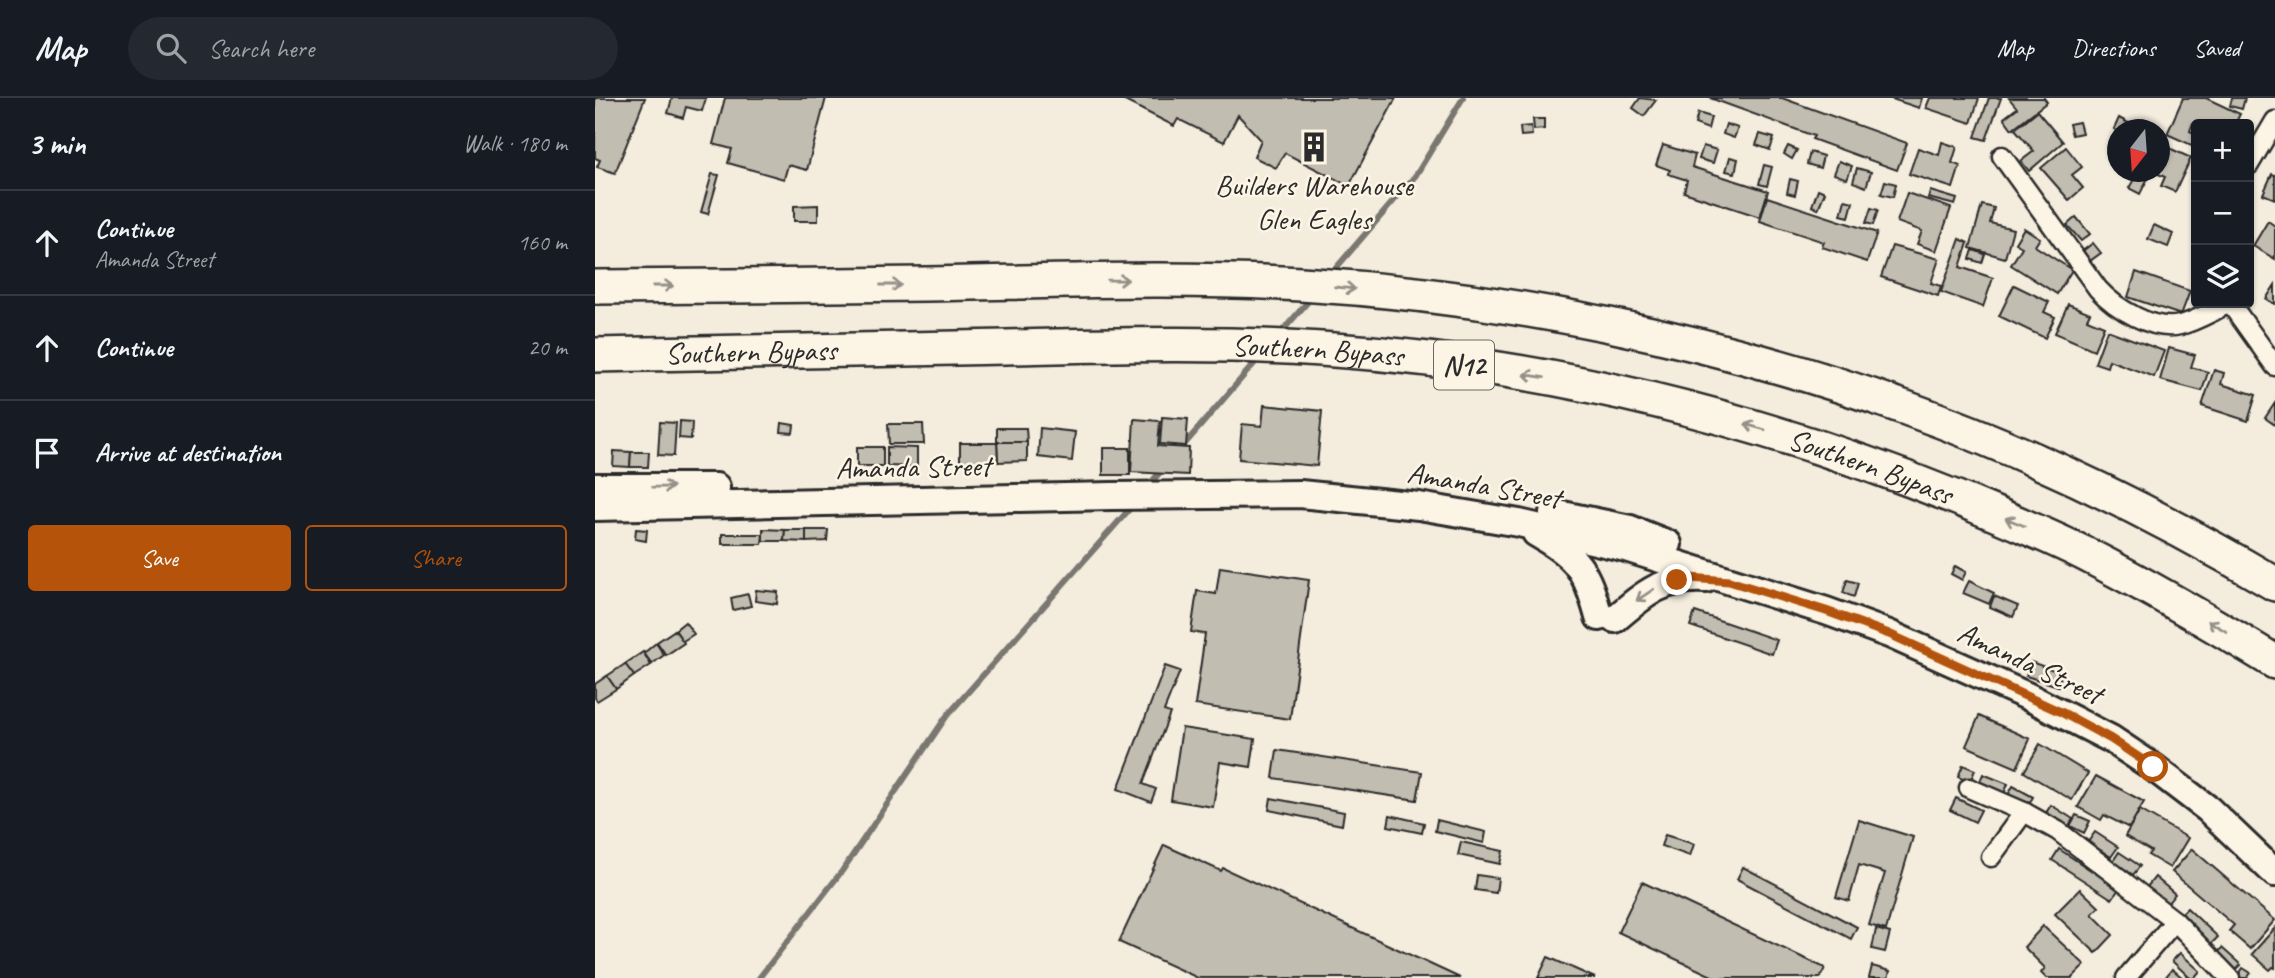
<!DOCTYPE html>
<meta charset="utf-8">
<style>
:root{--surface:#171b24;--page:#242831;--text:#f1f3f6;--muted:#9ea1a6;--line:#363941;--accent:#b45309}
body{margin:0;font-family:Caveat,sans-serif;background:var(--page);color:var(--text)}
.controls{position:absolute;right:21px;top:21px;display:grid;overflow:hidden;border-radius:7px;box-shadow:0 2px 5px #0004}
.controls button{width:63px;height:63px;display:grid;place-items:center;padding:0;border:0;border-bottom:2px solid var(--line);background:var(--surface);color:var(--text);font:35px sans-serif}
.compass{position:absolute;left:1512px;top:21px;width:63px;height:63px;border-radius:50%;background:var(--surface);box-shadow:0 2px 5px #0004;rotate:197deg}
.stop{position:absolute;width:21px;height:21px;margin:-16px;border:5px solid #b45309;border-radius:50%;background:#fff}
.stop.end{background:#b45309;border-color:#fff;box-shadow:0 2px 7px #0008}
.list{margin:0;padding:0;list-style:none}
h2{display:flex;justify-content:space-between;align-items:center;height:91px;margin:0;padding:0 28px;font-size:30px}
h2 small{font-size:23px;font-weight:400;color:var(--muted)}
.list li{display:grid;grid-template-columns:46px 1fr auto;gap:21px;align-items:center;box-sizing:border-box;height:105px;padding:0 28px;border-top:2px solid var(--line)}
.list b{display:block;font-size:26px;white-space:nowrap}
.list p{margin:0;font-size:23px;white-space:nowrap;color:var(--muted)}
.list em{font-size:23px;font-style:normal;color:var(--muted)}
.actions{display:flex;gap:14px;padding:21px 28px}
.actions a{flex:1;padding:16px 0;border:2px solid var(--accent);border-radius:7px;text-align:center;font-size:24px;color:var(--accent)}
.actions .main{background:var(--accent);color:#fff}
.icon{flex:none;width:38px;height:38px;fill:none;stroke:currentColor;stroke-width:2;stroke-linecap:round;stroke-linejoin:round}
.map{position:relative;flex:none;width:1680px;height:880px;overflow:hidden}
header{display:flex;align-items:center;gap:42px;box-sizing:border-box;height:98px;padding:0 35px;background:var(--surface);border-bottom:2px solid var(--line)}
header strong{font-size:33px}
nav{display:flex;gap:38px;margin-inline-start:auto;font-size:24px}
.search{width:490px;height:63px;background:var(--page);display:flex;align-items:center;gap:18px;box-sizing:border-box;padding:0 24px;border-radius:38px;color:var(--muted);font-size:26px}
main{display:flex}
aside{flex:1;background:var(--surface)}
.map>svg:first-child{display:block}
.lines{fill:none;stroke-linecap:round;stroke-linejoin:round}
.stream{stroke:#7a7771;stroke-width:6}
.building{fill:#c2bdb1;stroke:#2b2b2b;stroke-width:2}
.street-casing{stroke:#2b2b2b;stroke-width:23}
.secondary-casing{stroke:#2b2b2b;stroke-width:32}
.highway-casing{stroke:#2b2b2b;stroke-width:38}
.street{stroke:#fcf5e5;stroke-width:18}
.secondary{stroke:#fcf5e5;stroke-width:26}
.highway{stroke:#fcf5e5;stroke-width:33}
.oneway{stroke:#949088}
.route{stroke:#b45309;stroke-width:9}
.labels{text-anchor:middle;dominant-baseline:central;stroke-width:5;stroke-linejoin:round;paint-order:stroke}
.shield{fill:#fcf5e5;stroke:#6a6863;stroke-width:2}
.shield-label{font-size:28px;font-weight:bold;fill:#2b2b2b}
.poi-label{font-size:30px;fill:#2b2b2b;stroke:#fcf5e5}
.street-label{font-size:30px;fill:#2b2b2b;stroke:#fcf5e5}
</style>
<header>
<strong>Map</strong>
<div class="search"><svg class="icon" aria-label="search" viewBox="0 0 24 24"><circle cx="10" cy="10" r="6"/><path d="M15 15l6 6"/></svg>Search here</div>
<nav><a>Map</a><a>Directions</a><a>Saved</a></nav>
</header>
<main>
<aside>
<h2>3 min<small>Walk · 180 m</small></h2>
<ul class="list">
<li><svg class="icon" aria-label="ahead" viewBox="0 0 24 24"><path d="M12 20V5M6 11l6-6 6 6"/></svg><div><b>Continue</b><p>Amanda Street</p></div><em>160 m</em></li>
<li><svg class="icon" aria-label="ahead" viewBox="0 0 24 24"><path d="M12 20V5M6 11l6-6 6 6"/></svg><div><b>Continue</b></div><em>20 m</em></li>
<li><svg class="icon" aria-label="arrive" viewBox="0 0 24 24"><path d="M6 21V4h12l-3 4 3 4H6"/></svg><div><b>Arrive at destination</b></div></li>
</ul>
<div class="actions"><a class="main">Save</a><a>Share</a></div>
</aside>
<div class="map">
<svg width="1680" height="880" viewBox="0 0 1680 880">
<rect width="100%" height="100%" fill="#f4edde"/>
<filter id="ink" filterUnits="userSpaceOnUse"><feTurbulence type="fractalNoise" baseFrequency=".0143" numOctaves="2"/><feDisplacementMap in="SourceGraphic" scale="14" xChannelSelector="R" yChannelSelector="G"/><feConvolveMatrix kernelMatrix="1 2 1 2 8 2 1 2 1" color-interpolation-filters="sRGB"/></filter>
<g filter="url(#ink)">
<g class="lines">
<g class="stream">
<polyline points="735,177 821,77 868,0"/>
<polyline points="683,238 717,199"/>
<polyline points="582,355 664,260"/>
<polyline points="552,389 568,371"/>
<polyline points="164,880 247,773 351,619 539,406"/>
</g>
</g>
<g class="building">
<polygon points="0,0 50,0 20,75 2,69 5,62 0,60"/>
<polygon points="77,0 111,0 107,13 91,9 88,20 73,15"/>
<polygon points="130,0 231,0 212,72 193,67 189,81 133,65 137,51 118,46"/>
<polygon points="524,0 801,0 754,88 690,55 681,70 659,59 666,42 643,17 629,44 583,21 579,28"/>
<polygon points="1045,0 1061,2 1049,18 1038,10"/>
<polygon points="1115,0 1187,0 1312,45 1302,72 1217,41 1219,38"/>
<polygon points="1294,0 1327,0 1324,10"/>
<polygon points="1335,0 1384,0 1376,25 1331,10"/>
<polygon points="1394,0 1406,0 1391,42 1380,39"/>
<polygon points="1414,0 1449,0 1452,4 1417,31 1409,20 1422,10"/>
<polygon points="1588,0 1611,0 1645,16 1640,26 1598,25 1595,33 1601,36 1601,49 1572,36"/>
<polygon points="1637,0 1650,0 1647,11 1635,8"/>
<polygon points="1442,13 1468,44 1434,73 1426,63 1439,53 1420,31"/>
<polygon points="1103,15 1116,19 1113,31 1100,26"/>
<polygon points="1524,20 1541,29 1540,32 1522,33 1519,31"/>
<polygon points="938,21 949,21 949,31 939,32"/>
<polygon points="1484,24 1487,35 1477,37 1474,26"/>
<polygon points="1131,26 1143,30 1139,40 1128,36"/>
<polygon points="936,28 937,37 926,38 925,29"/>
<polygon points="1165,36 1179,40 1175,52 1161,47"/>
<polygon points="1347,44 1362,49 1357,65 1365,68 1358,90 1314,76 1323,50 1344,57"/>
<polygon points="1068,47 1100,57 1097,69 1173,93 1165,119 1089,94 1092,82 1073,76 1075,72 1061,67"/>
<polygon points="1108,48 1122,52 1118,65 1104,61"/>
<polygon points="1193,48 1202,52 1197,61 1189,56"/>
<polygon points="1471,49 1487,69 1477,77 1488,90 1474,102 1446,70"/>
<polygon points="1572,49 1596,60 1580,94 1566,88 1570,79 1559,74 1564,74 1564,54 1569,56"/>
<polygon points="1215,54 1228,58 1225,70 1212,66"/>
<polygon points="1135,59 1143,61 1140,75 1131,73"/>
<polygon points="1244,63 1257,68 1252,81 1239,76"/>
<polygon points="1169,67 1177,69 1172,88 1164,86"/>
<polygon points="1262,70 1276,74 1271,89 1258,84"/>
<polygon points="1543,74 1556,74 1545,96 1534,90"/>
<polygon points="117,76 124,77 113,116 106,114"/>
<polygon points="1677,76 1680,77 1680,101 1668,96"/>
<polygon points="1195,81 1203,83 1200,97 1192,95"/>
<polygon points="1290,83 1301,86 1298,99 1286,96"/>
<polygon points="1223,91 1230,94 1223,111 1217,108"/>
<polygon points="1335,93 1362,101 1360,107 1333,100"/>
<polygon points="1312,95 1356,110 1341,153 1322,146 1327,133 1302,124"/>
<polygon points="1172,99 1282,135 1272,164 1227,149 1229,144 1165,123"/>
<polygon points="1250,102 1258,104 1254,119 1246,117"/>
<polygon points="223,107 223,123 199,123 199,108"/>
<polygon points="1387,107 1399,110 1395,125 1418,131 1410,160 1375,150"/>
<polygon points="1276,110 1283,112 1278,127 1271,125"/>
<polygon points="1481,119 1495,136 1486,143 1472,127"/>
<polygon points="1673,123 1680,128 1680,161 1658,148"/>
<polygon points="1559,127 1578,136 1573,149 1553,141"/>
<polygon points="1429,130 1445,140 1440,148 1477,172 1462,196 1416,167 1427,149 1420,145"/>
<polygon points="1365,141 1373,145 1365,169 1398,180 1388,209 1346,194"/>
<polygon points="1498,145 1506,155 1492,165 1485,155"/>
<polygon points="1297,148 1344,161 1336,185 1346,188 1343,198 1286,179"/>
<polygon points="1378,152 1390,156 1387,165 1375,161"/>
<polygon points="1541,174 1595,193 1586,217 1533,199"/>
<polygon points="1419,187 1454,204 1449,214 1460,219 1450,240 1404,218"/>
<polygon points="1680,187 1680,206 1671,201"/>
<polygon points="1473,206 1495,215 1492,221 1509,228 1499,252 1460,235"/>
<polygon points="1512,232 1569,253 1559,279 1514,262 1512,269 1500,265"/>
<polygon points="1574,250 1600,257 1596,269 1613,274 1607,293 1565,282"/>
<polygon points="1619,272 1629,275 1626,286 1661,297 1653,323 1607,308"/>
<polygon points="1680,305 1680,327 1670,320"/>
<polygon points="669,307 727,313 722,368 644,361 647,326 667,328"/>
<polygon points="567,319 593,321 591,348 565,346"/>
<polygon points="539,321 565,323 563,348 594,350 593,377 536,374"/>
<polygon points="85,323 97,324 96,341 84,340"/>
<polygon points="65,324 81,325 79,358 63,357"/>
<polygon points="187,325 199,327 198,335 186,334"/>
<polygon points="293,326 328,326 329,346 294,346"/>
<polygon points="402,330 431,330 432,344 402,344"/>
<polygon points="445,330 480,334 477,363 443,359"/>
<polygon points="402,344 432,344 432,363 403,364"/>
<polygon points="365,345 402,345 403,364 365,365"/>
<rect x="262" y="349" width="26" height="19"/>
<polygon points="292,349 322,350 322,369 292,368"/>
<rect x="508" y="350" width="27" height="27"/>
<polygon points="19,353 36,354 35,369 18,368"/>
<polygon points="36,354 54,354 53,369 35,369"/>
<polygon points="41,431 52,432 51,443 40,441"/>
<polygon points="168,431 190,432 189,443 168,443"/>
<polygon points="190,432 211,432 211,444 189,443"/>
<polygon points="211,432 233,432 232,443 211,444"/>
<polygon points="127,436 168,436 167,446 127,446"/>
<polygon points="1360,468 1371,474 1367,482 1356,476"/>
<polygon points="625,469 714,482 695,621 600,607 610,536 596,534 602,493 621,496"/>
<polygon points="1252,482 1263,485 1259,499 1248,495"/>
<polygon points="1374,483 1399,495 1394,506 1368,495"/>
<polygon points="161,492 183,494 182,506 160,503"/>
<polygon points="153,496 156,508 138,512 136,500"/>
<polygon points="1399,498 1423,508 1418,519 1395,509"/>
<polygon points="1100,514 1182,542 1177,556 1095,528"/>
<polygon points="90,524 99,536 88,543 80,532"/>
<polygon points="80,532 89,545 71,557 62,544"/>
<polygon points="61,545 69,557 57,566 49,555"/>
<polygon points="48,554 56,567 39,578 30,566"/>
<polygon points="1436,564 1467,575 1463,588 1431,578"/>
<polygon points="30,566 39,578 21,591 12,578"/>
<polygon points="570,568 585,573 569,613 575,615 548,686 561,691 556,704 523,691"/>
<polygon points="12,578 21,591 2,603 0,600 0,586"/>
<polygon points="1384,618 1435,641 1422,670 1371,648"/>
<polygon points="587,630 660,641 656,669 625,664 618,709 576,702"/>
<polygon points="1445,646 1493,675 1477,702 1429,674"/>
<polygon points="682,652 827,674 822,702 678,680"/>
<polygon points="1368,667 1380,672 1375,684 1363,679"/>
<polygon points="1388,676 1413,686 1408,698 1383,688"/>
<polygon points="1501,678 1549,704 1534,730 1509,717 1506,722 1483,709"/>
<polygon points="1418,688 1438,699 1433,708 1413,697"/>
<polygon points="676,700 749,714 747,727 674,712"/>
<polygon points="1361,700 1386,712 1380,724 1355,712"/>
<polygon points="1456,707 1478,721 1472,731 1449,718"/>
<polygon points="1545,712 1593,740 1575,770 1553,757 1556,753 1530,738"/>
<polygon points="795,717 829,725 827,735 793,728"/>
<polygon points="1481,717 1495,723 1489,735 1475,728"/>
<polygon points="842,722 891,734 889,745 840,733"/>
<polygon points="1264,722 1318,739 1291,832 1274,827 1290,775 1264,767 1254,803 1241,799"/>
<polygon points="1500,734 1523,749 1516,759 1493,744"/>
<polygon points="1070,737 1099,746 1095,758 1066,748"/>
<polygon points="866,744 908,753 905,766 863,757"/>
<polygon points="569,747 626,773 628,770 865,880 603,880 524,844"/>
<polygon points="1464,751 1524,791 1517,801 1457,762"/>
<polygon points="1597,751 1680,822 1655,851 1634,833 1639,827 1577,774"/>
<polygon points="1524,754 1545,768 1538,777 1518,763"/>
<polygon points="1148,769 1262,829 1256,841 1142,781"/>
<polygon points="882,777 903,780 901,795 880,792"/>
<polygon points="1560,779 1580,796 1572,806 1551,790"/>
<polygon points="1047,784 1230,870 1225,880 1121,880 1023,834"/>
<polygon points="1485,791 1504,809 1497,816 1518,837 1501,855 1460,816"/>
<polygon points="1592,810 1623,839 1615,847 1584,818"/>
<polygon points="1448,828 1490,867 1477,880 1451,880 1446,875 1450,870 1429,849"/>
<polygon points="1680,830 1680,870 1678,869 1675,872 1657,856"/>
<polygon points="1281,831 1295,835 1290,854 1277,851"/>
<polygon points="1627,850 1646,867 1639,874 1620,858"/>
<polygon points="1585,855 1605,873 1599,880 1595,880 1577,863"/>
<polygon points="953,859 1000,880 943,880"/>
<polygon points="1277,868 1295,873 1293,880 1274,880"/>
<polygon points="1648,870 1656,875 1652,880 1644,880 1642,879"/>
<polygon points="1577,871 1588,880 1570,880"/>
</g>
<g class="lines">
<g class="street-casing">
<g id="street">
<path d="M1407,58L1503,191C1520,210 1559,234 1585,227C1602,223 1619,212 1635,205"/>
<polyline points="1654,67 1680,23"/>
<polyline points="1635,205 1680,268"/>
<polyline points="1374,690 1429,714 1463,733 1580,823 1531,880"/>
<polyline points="1396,759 1429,714"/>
<polyline points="1580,823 1635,880"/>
</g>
</g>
<g class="secondary-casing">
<g id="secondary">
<polyline points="0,389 121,389"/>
<polyline points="0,409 516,398 705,396 824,408 924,425 1031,450 1231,513 1294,536 1432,598 1516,641 1558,669 1613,711 1680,775"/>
<polyline points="958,415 1035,431 1073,446"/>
<path d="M941,435C984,460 991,472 1004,519"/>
<path d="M1020,521C1050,495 1070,478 1111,481"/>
</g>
</g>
<g class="highway-casing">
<g id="highway">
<path d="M0,189C110,188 221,188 331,186C456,184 581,178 706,186C909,198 1120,241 1311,310C1439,356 1563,417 1680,486"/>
<path id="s1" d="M0,257C137,254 274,251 411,249C516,247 621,244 726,251C944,265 1159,318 1362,400C1405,418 1448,435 1490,456C1555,489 1618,526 1680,564"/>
</g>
</g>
<use href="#street" class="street"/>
<use href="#secondary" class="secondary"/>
<use href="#highway" class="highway"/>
</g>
<defs><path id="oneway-shaft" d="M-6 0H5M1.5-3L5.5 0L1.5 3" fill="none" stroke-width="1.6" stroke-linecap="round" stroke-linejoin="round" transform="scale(1.75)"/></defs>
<g class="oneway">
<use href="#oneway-shaft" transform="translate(523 182) rotate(-1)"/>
<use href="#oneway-shaft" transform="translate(296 187)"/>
<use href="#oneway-shaft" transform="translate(68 188)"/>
<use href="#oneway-shaft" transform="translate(750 190) rotate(6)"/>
<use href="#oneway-shaft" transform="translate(939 278) rotate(-171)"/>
<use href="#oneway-shaft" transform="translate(1160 329) rotate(-164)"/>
<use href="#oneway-shaft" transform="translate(68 389) rotate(-1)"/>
<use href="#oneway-shaft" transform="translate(1420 424) rotate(-158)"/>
<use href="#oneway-shaft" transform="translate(1050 497) rotate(146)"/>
<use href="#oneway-shaft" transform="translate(1622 528) rotate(-149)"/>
</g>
</g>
<g class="lines" filter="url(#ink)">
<polyline class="route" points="1082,482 1095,480 1134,483 1231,513 1294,536 1468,615 1516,641 1558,669"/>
</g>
<defs>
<g id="building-bare" transform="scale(2.415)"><path d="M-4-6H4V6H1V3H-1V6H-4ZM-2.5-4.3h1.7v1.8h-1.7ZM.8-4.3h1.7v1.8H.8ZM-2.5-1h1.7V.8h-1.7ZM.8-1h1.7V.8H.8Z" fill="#2b2b2b" stroke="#fcf5e5" stroke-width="2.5" paint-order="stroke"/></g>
</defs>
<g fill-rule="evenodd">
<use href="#building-bare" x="719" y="49"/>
</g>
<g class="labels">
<rect class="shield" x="839" y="242.5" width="60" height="49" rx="5"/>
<g class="shield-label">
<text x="869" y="267">N12</text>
</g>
<g class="poi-label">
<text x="719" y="87">Builders Warehouse<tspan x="719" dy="34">Glen Eagles</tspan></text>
</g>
<g class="street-label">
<text stroke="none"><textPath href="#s1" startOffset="723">Southern Bypass</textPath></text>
<text stroke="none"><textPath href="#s1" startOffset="156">Southern Bypass</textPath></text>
<text transform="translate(318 369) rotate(-1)">Amanda Street</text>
<text stroke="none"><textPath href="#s1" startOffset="1290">Southern Bypass</textPath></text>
<text transform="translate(889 387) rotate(10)">Amanda Street</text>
<text transform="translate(1435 565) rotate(25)">Amanda Street</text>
</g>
</g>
</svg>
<div class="controls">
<button>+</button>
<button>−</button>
<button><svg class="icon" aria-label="layers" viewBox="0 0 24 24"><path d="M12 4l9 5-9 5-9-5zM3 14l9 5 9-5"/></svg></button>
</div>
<svg class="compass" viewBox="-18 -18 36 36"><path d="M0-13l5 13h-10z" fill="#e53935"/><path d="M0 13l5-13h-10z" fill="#9ea1a6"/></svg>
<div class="stop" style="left:1558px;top:669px"></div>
<div class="stop end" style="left:1082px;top:482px"></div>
</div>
</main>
